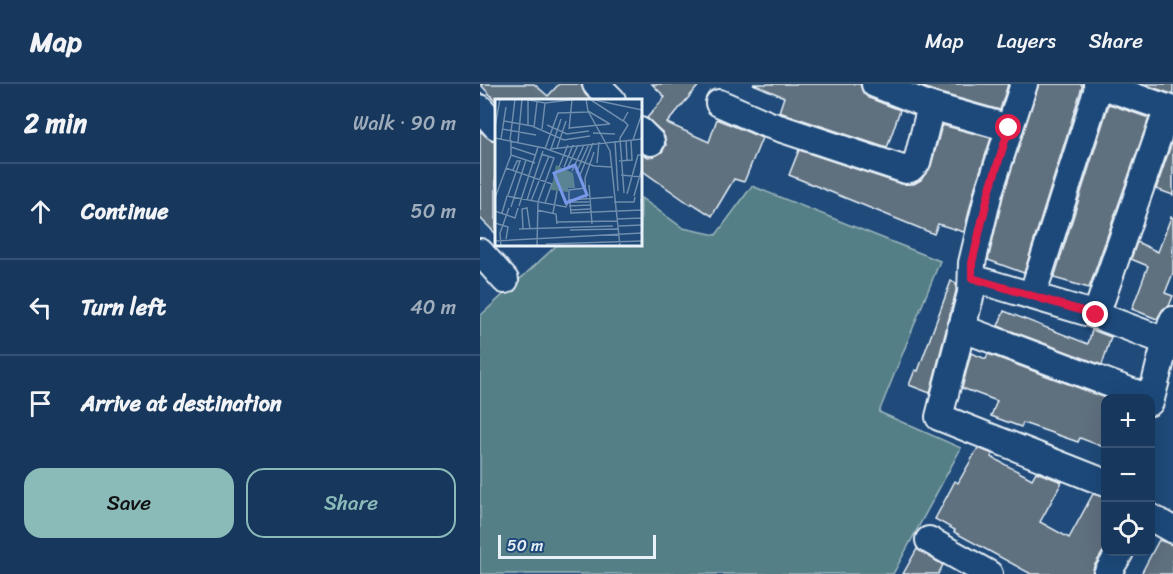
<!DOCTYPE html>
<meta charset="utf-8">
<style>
:root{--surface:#17385c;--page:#244365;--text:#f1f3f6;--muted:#9eacbb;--line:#365272;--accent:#8bbbb9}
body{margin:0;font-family:Sriracha,sans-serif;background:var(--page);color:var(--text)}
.controls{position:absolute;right:18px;bottom:18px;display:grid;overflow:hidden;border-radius:12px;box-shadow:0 6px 24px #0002}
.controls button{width:54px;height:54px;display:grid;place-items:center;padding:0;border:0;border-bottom:2px solid var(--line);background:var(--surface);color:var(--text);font:30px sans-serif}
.scale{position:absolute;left:18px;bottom:15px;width:158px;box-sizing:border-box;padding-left:6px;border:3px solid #e8f1f8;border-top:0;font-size:16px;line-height:21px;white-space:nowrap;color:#e8f1f8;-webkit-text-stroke:4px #1f4a7a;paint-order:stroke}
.stop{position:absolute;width:18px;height:18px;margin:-14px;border:4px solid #e11d48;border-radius:50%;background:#fff}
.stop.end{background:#e11d48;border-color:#fff;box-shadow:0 2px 6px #0008}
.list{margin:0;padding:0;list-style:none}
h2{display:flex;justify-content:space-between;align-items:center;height:78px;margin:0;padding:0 24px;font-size:26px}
h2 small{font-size:20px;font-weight:400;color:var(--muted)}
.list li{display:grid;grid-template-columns:39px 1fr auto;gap:18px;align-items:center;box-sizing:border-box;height:96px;padding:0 24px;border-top:2px solid var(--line)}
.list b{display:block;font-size:22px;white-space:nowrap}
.list em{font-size:20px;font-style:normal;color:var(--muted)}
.actions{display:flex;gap:12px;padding:18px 24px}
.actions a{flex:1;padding:14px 0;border:2px solid var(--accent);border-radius:18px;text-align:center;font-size:21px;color:var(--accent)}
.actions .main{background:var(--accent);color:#111}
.icon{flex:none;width:33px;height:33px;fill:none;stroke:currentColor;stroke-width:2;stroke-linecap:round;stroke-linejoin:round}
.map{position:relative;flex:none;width:693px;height:490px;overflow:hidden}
header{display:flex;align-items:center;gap:36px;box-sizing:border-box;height:84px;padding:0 30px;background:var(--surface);border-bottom:2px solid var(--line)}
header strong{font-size:28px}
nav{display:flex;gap:33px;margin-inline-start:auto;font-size:21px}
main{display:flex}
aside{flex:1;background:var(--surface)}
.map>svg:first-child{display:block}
.green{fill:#557f86;stroke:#9eb8bf;stroke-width:1.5}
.building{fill:#5f6f7f;stroke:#e8f1f8;stroke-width:1.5}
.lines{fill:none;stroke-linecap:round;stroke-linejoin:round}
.minor-casing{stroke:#e8f1f8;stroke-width:30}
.minor{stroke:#1f4a7a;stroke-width:26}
.route{stroke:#e11d48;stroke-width:8}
.inset-road{fill:none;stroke:#6f8dac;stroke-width:1.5}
.view{fill:#7897e6;fill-opacity:0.15;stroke:#7897e6;stroke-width:3}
.inset-edge{fill:none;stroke:#e8f1f8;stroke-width:3}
</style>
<header>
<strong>Map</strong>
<nav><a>Map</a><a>Layers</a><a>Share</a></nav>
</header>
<main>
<aside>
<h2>2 min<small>Walk · 90 m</small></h2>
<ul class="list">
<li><svg class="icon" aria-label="ahead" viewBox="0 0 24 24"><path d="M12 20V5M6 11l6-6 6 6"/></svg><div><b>Continue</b></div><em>50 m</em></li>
<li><svg class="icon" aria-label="left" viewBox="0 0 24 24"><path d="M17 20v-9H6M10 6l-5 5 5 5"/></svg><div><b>Turn left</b></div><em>40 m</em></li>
<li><svg class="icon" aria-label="arrive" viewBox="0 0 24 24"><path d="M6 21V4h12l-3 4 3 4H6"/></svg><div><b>Arrive at destination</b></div></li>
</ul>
<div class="actions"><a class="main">Save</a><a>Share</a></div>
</aside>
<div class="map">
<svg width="693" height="490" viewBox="0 0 693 490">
<rect width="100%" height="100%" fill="#1f4a7a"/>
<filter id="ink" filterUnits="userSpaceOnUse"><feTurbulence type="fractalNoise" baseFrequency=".0167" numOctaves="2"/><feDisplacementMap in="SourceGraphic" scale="12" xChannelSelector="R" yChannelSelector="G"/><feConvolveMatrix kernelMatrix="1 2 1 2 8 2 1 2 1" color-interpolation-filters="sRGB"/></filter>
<g filter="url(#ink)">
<polygon class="green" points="272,102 460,177 399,328 481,364 413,490 0,490 0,232 77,161 160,160 161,114 203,144 236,151"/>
<g class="building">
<polygon points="0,0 54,0 68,12 79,0 101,0 105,10 111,16 15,16"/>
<polygon points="172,0 220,0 187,39 229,58 237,35 282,54 264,98 254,95 232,132 212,119 211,121 160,85 160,69 168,73 175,72 182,68 186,61 185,54 182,48 167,34 185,13"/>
<polygon points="273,0 380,0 383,9 389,14 420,26 407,64 299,28 304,13"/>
<polygon points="436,0 528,0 520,26 456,8"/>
<polygon points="559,0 602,0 602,3 544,189 508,176 523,112"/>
<polygon points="663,0 693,0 693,7 692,10"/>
<polygon points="629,20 669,34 609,204 574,194"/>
<polygon points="462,41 511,54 495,103 484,148 458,140 454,150 309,91 319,66 421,100 434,100 441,96 451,82"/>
<polygon points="0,47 11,56 16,57 16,150 0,134"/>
<polygon points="693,55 693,111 676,105"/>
<polygon points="691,133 693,134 693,189 685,209 693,212 689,222 683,225 677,235 652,225 668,182 651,175 657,158 678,168"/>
<polygon points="471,197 476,199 476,207 450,309 429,301 435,286 438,287"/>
<polygon points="524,227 608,260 612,246 631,253 622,281 518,242"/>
<polygon points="491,269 506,275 508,270 626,314 626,364 600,354 598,358 543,339 541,343 511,332 517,317 482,304"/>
<polygon points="498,364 513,370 511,373 552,395 556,388 582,398 560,438 589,454 613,410 626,414 626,463 614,482 612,490 551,490 474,448 475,446 455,435 475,397 478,399"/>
<polygon points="679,456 693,461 693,490 661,490"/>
<polygon points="437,465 463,481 458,490 423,490"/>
</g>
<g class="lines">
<g class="minor-casing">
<g id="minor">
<polyline points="116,0 132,16"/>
<polyline points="395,0 451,22 529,44"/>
<polyline points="544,0 509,108 492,179 491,209 459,333 626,399"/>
<polyline points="617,0 693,26"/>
<polyline points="239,19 287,40 426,86 430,85 437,78 451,22"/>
<polyline points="0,24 16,42"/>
<polyline points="160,47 171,58"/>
<polyline points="0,168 25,196"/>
<polyline points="492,194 616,231 685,257"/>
<polyline points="552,212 619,1"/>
<polyline points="616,231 688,24"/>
<polyline points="481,244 671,315"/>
<path d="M670,318C678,291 683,263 693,236"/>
<polyline points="670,433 693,446"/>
<polyline points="449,456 509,490"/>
<polyline points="627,490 640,468"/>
</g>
</g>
<use href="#minor" class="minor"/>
</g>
</g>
<g class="lines" filter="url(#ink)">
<polyline class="route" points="529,44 509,108 492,179 492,194 616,231"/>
</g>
<g transform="translate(15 15)">
<rect width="147" height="147" fill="#1f4a7a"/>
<path d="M61,66L78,74L80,89H73V93L56,91Z" fill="#557f86"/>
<path class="inset-road" d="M29,0L50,4L83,0M91,0L93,12L115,52L125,147M95,0L147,11M96,1L128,22L133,13M93,12L115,25M9,22L37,27L69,41L95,37M33,26V1M52,26L72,35L94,32M0,28L5,0M39,28L42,3M74,29L115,25M7,30L41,36M47,30L50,4M74,30L77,1M98,34L120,35M0,39L49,49L99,67L116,68M6,40L11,8M15,41L20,0M131,41L132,61M138,41L147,14M120,42L123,92M23,43L27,0M16,48L40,56M62,49L71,22M50,50L63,14L93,13M55,50L147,40M56,50L66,20M16,56L40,64M124,62L137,61L136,41M102,64L104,43M64,68L73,46M69,68L78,46M11,69L57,85L50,104M72,70L83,46M77,72L89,46M81,74L94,45M85,76L98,44M126,76L147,78M94,86L97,125M129,94L125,39L133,26L129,22M132,95L143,56H147M13,96L25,62H22L18,71M139,97L147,69M0,99L16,56V41M91,100L90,79L99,53M146,100L147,123M32,101L48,52M74,101V91L91,89M36,102L54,57M119,103H139L140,98M24,107L43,48M74,107L95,106M16,108L31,61M42,111L61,115L62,125M76,111L95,110M0,112L20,119L23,109M7,114L12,97L71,108L74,101L118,98M58,114L62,92M76,114L147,111M76,115L75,103H94M122,120L147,119M62,123L123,122M0,124L13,128L11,140M124,127L147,126M24,130L118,127M28,130L27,110L32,109L35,130M75,131L124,130M0,142L147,134M51,145L147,142M6,147L5,134L14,109M42,147L43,103L59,59L46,55"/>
<path class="view" d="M80,66L92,96L71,104L59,74Z"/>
<rect width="147" height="147" class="inset-edge"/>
</g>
</svg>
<div class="controls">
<button>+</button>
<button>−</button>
<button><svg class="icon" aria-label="locate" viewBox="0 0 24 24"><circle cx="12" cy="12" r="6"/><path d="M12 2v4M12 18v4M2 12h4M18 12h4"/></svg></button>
</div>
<div class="scale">50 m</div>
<div class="stop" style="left:529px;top:44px"></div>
<div class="stop end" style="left:616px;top:231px"></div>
</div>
</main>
